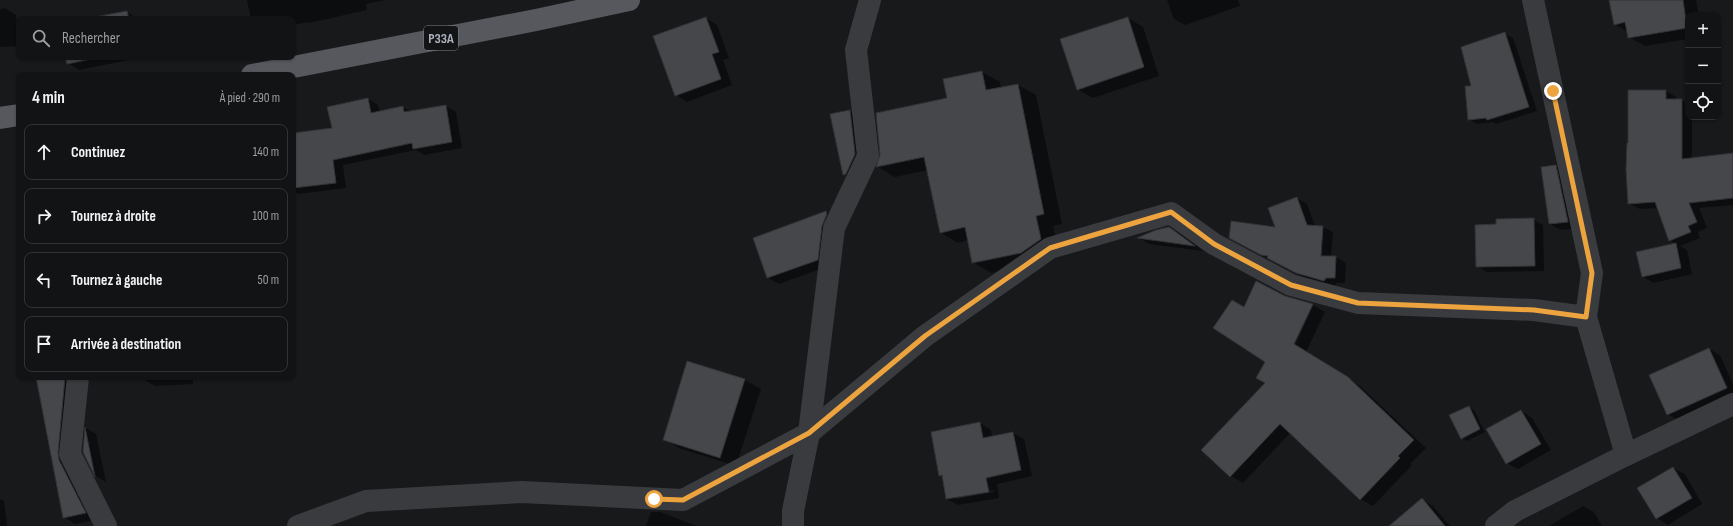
<!DOCTYPE html>
<html lang="fr">
<meta charset="utf-8">
<style>
:root{--surface:#121314;--page:#1b1c1d;--text:#f1f3f6;--muted:#9c9ea0;--line:#313234}
body{margin:0;font-family:"Sofia Sans Condensed",sans-serif;background:var(--page);color:var(--text)}
.controls{position:absolute;right:12px;top:12px;display:grid;overflow:hidden;border-radius:8px;box-shadow:0 1px 3px #0004}
.controls button{width:36px;height:36px;display:grid;place-items:center;padding:0;border:0;border-bottom:1px solid var(--line);background:var(--surface);color:var(--text);font:20px sans-serif}
.stop{position:absolute;width:12px;height:12px;margin:-9px;border:3px solid #eda43e;border-radius:50%;background:#fff}
.stop.end{background:#eda43e;border-color:#fff;box-shadow:0 1px 4px #0008}
.list{margin:0;padding:0;list-style:none}
h2{display:flex;justify-content:space-between;align-items:center;height:52px;margin:0;padding:0 16px;font-size:17px}
h2 small{font-size:13px;font-weight:400;color:var(--muted)}
.list li{display:grid;grid-template-columns:26px 1fr auto;gap:12px;align-items:center;box-sizing:border-box;height:56px;margin:0 8px 8px;padding:0 8px;border:1px solid var(--line);border-radius:8px}
.list b{display:block;font-size:15px;white-space:nowrap}
.list em{font-size:13px;font-style:normal;color:var(--muted)}
.icon{flex:none;width:22px;height:22px;fill:none;stroke:currentColor;stroke-width:2;stroke-linecap:round;stroke-linejoin:round}
.map{position:relative;flex:none;width:1733px;height:526px;overflow:hidden}
.search{position:absolute;background:var(--surface);box-shadow:0 1px 3px #0004;left:16px;top:16px;width:280px;height:44px;display:flex;align-items:center;gap:10px;box-sizing:border-box;padding:0 14px;border-radius:8px;color:var(--muted);font-size:15px}
.panel{position:absolute;background:var(--surface);box-shadow:0 1px 3px #0004;left:16px;top:72px;width:280px;height:308px;border-radius:8px}
.map>svg:first-child{display:block}
.shadow{fill:#0007;fill-rule:evenodd}
.building{fill:#45474b;stroke:#333337}
.lines{fill:none;stroke-linecap:round;stroke-linejoin:round}
.minor{stroke:#3a3b3f;stroke-width:22}
.major{stroke:#56585e;stroke-width:22}
.route{stroke:#eda43e;stroke-width:5}
.labels{text-anchor:middle;dominant-baseline:central;stroke-width:3;stroke-linejoin:round;paint-order:stroke}
.shield{fill:#131416;stroke:#7d8289;stroke-width:1}
.shield-label{font-size:14px;font-weight:bold;fill:#abb1ba}
</style>
<div class="map">
<svg width="1733" height="526" viewBox="0 0 1733 526">
<rect width="100%" height="100%" fill="#18191b"/>
<g class="shadow">
<polygon points="247,0 385,0 366,4 367,10 309,23 307,22 293,25 293,19 251,19"/>
<polygon points="1167,0 1238,0 1240,6 1185,25 1174,19"/>
<polygon points="1610,0 1696,0 1699,15 1688,15 1688,39 1645,46 1629,37 1628,32 1614,24"/>
<polygon points="5,8 16,15 19,46 0,47 0,9"/>
<polygon points="127,12 138,19 90,19"/>
<polygon points="706,18 717,25 729,58 723,60 732,85 687,102 676,95"/>
<polygon points="1128,18 1143,27 1159,76 1093,98 1077,89"/>
<polygon points="1505,34 1513,38 1537,111 1496,124 1493,122 1477,124 1469,119 1473,86"/>
<polygon points="66,57 143,57 79,70 68,63"/>
<polygon points="982,72 1000,82 1001,88 1018,85 1036,95 1062,224 1053,226 1058,250 1039,263 991,273 973,262 968,240 958,243 940,232 928,170 895,177 878,167 881,155 948,99 944,80"/>
<polygon points="1666,91 1676,97 1676,100 1682,100 1688,104 1688,117 1692,117 1692,159 1733,154 1733,205 1699,208 1707,228 1698,232 1700,238 1680,246 1687,250 1692,274 1654,283 1643,277 1637,253 1676,244 1670,240 1658,208 1640,209 1629,204"/>
<polygon points="368,99 378,105 380,112 403,107 411,112 446,106 456,112 462,148 424,155 416,150 343,165 346,188 299,194 293,191 293,134 334,129"/>
<polygon points="850,111 861,117 855,181 844,174"/>
<polygon points="1556,166 1567,172 1579,228 1561,230 1549,224"/>
<polygon points="1297,198 1307,204 1315,226 1323,227 1333,232 1331,257 1336,257 1346,263 1345,283 1336,283 1335,286 1307,279 1240,243 1277,229"/>
<polygon points="826,212 837,218 829,266 779,284 768,278 754,238"/>
<polygon points="1534,220 1543,225 1544,271 1486,272 1477,266"/>
<polygon points="1169,228 1180,234 1203,251 1149,244 1139,238"/>
<path d="M1285,297L1313,305L1325,312L1306,352L1360,386L1426,448L1410,464L1412,465L1373,506L1361,499L1290,433L1243,483L1231,476L1266,383L1267,362L1244,308ZM1311,306H1313L1293,349L1291,348Z"/>
<polygon points="1709,349 1720,355 1733,384 1733,396 1679,421 1668,414"/>
<polygon points="688,363 745,380 761,389 736,466 679,448 664,439"/>
<polygon points="37,377 79,377 70,467 96,520 75,524 64,517"/>
<polygon points="143,377 193,377 193,384 155,386 143,379"/>
<polygon points="1468,407 1474,410 1485,432 1467,441 1461,438"/>
<polygon points="1521,411 1532,418 1551,450 1518,469 1506,463"/>
<path d="M980,423L991,430L992,437L1013,433L1024,439L1032,476L997,484L999,498L958,505L947,499L943,477L940,475ZM993,490L994,492L956,499V497Z"/>
<polygon points="86,428 96,434 106,482 96,476 84,451"/>
<polygon points="1673,468 1685,474 1702,504 1668,525 1657,518"/>
<polygon points="0,499 4,501 7,526 0,526"/>
<polygon points="1422,500 1433,506 1450,526 1391,526"/>
<polygon points="1583,506 1594,512 1602,526 1549,526"/>
<polygon points="651,512 660,512 697,526 646,526"/>
</g>
<g class="building">
<polygon points="1609,0 1683,0 1687,28 1628,38 1625,22 1614,25"/>
<polygon points="127,11 129,19 84,19"/>
<polygon points="706,17 719,52 712,54 721,79 675,96 653,36"/>
<polygon points="1128,17 1144,67 1077,90 1060,39"/>
<polygon points="1505,32 1529,107 1487,120 1486,118 1468,120 1465,86 1471,86 1461,47"/>
<polygon points="65,57 101,57 67,64"/>
<polygon points="982,71 986,90 1018,84 1044,214 1036,216 1041,239 1021,253 972,263 965,227 940,233 924,157 876,167 880,155 876,113 947,98 943,79"/>
<polygon points="1628,90 1666,90 1666,99 1682,99 1682,159 1733,153 1733,198 1689,203 1697,222 1688,226 1691,232 1669,241 1655,202 1628,204 1626,169 1627,143 1628,143"/>
<polygon points="368,98 371,113 403,106 404,112 446,105 452,142 413,149 412,143 333,160 336,183 293,188 293,133 332,128 327,107"/>
<polygon points="850,110 855,154 846,174 843,175 830,114"/>
<polygon points="1556,165 1568,222 1549,224 1541,167"/>
<polygon points="1297,197 1307,225 1323,226 1321,256 1336,256 1335,278 1326,278 1324,281 1296,273 1267,258 1268,256 1261,255 1229,238 1231,221 1275,227 1268,208"/>
<polygon points="826,211 827,214 822,226 818,260 767,278 753,238"/>
<polygon points="1534,218 1535,266 1476,267 1475,225 1496,224 1496,219"/>
<polygon points="1169,227 1195,246 1137,238 1156,230"/>
<polygon points="1676,243 1681,268 1642,277 1636,252"/>
<polygon points="1256,281 1285,296 1313,304 1294,344 1348,377 1414,440 1398,456 1400,458 1360,500 1280,424 1230,477 1201,450 1265,383 1256,378 1265,362 1213,328 1232,300 1244,307"/>
<polygon points="1709,348 1727,388 1667,415 1649,375"/>
<polygon points="687,361 745,379 720,458 663,440"/>
<polygon points="36,377 65,377 58,453 59,460 86,513 63,518"/>
<polygon points="1469,406 1480,429 1461,439 1449,415"/>
<polygon points="1521,410 1541,444 1506,464 1486,429"/>
<polygon points="980,422 983,438 1013,432 1021,470 986,478 989,492 946,499 942,475 939,476 931,432"/>
<polygon points="85,427 95,477 83,452"/>
<polygon points="1673,467 1692,498 1656,519 1637,488"/>
<polygon points="1422,498 1445,526 1389,526"/>
</g>
<g class="lines">
<g class="minor">
<polyline points="1533,0 1592,273 1586,317 1626,455"/>
<polyline points="78,377 70,454 106,526"/>
<polyline points="298,526 366,501 522,492 683,500 809,433 925,336 1050,248 1171,213 1214,244 1291,285 1358,303 1534,310 1586,317"/>
<polyline points="793,526 793,511 809,433 834,228 868,156 856,50 870,0"/>
<polyline points="1496,526 1515,511 1626,455 1733,404"/>
</g>
<g class="major">
<polyline points="252,75 536,20 629,0"/>
<polyline points="0,118 19,115"/>
</g>
</g>
<g class="lines">
<polyline class="route" points="654,499 683,500 809,433 925,336 1050,248 1171,212 1214,244 1291,285 1358,303 1534,310 1586,317 1592,273 1553,91"/>
</g>
<g class="labels">
<rect class="shield" x="424" y="26" width="34" height="24" rx="3"/>
<g class="shield-label">
<text x="441" y="38">P33A</text>
</g>
</g>
</svg>
<div class="controls">
<button>+</button>
<button>−</button>
<button><svg class="icon" aria-label="locate" viewBox="0 0 24 24"><circle cx="12" cy="12" r="6"/><path d="M12 2v4M12 18v4M2 12h4M18 12h4"/></svg></button>
</div>
<div class="stop" style="left:654px;top:499px"></div>
<div class="stop end" style="left:1553px;top:91px"></div>
<div class="search"><svg class="icon" aria-label="search" viewBox="0 0 24 24"><circle cx="10" cy="10" r="6"/><path d="M15 15l6 6"/></svg>Rechercher</div>
<section class="panel">
<h2>4 min<small>À pied · 290 m</small></h2>
<ul class="list">
<li><svg class="icon" aria-label="ahead" viewBox="0 0 24 24"><path d="M12 20V5M6 11l6-6 6 6"/></svg><div><b>Continuez</b></div><em>140 m</em></li>
<li><svg class="icon" aria-label="right" viewBox="0 0 24 24"><path d="M7 20v-9h11M14 6l5 5-5 5"/></svg><div><b>Tournez à droite</b></div><em>100 m</em></li>
<li><svg class="icon" aria-label="left" viewBox="0 0 24 24"><path d="M17 20v-9H6M10 6l-5 5 5 5"/></svg><div><b>Tournez à gauche</b></div><em>50 m</em></li>
<li><svg class="icon" aria-label="arrive" viewBox="0 0 24 24"><path d="M6 21V4h12l-3 4 3 4H6"/></svg><div><b>Arrivée à destination</b></div></li>
</ul>
</section>
</div>
